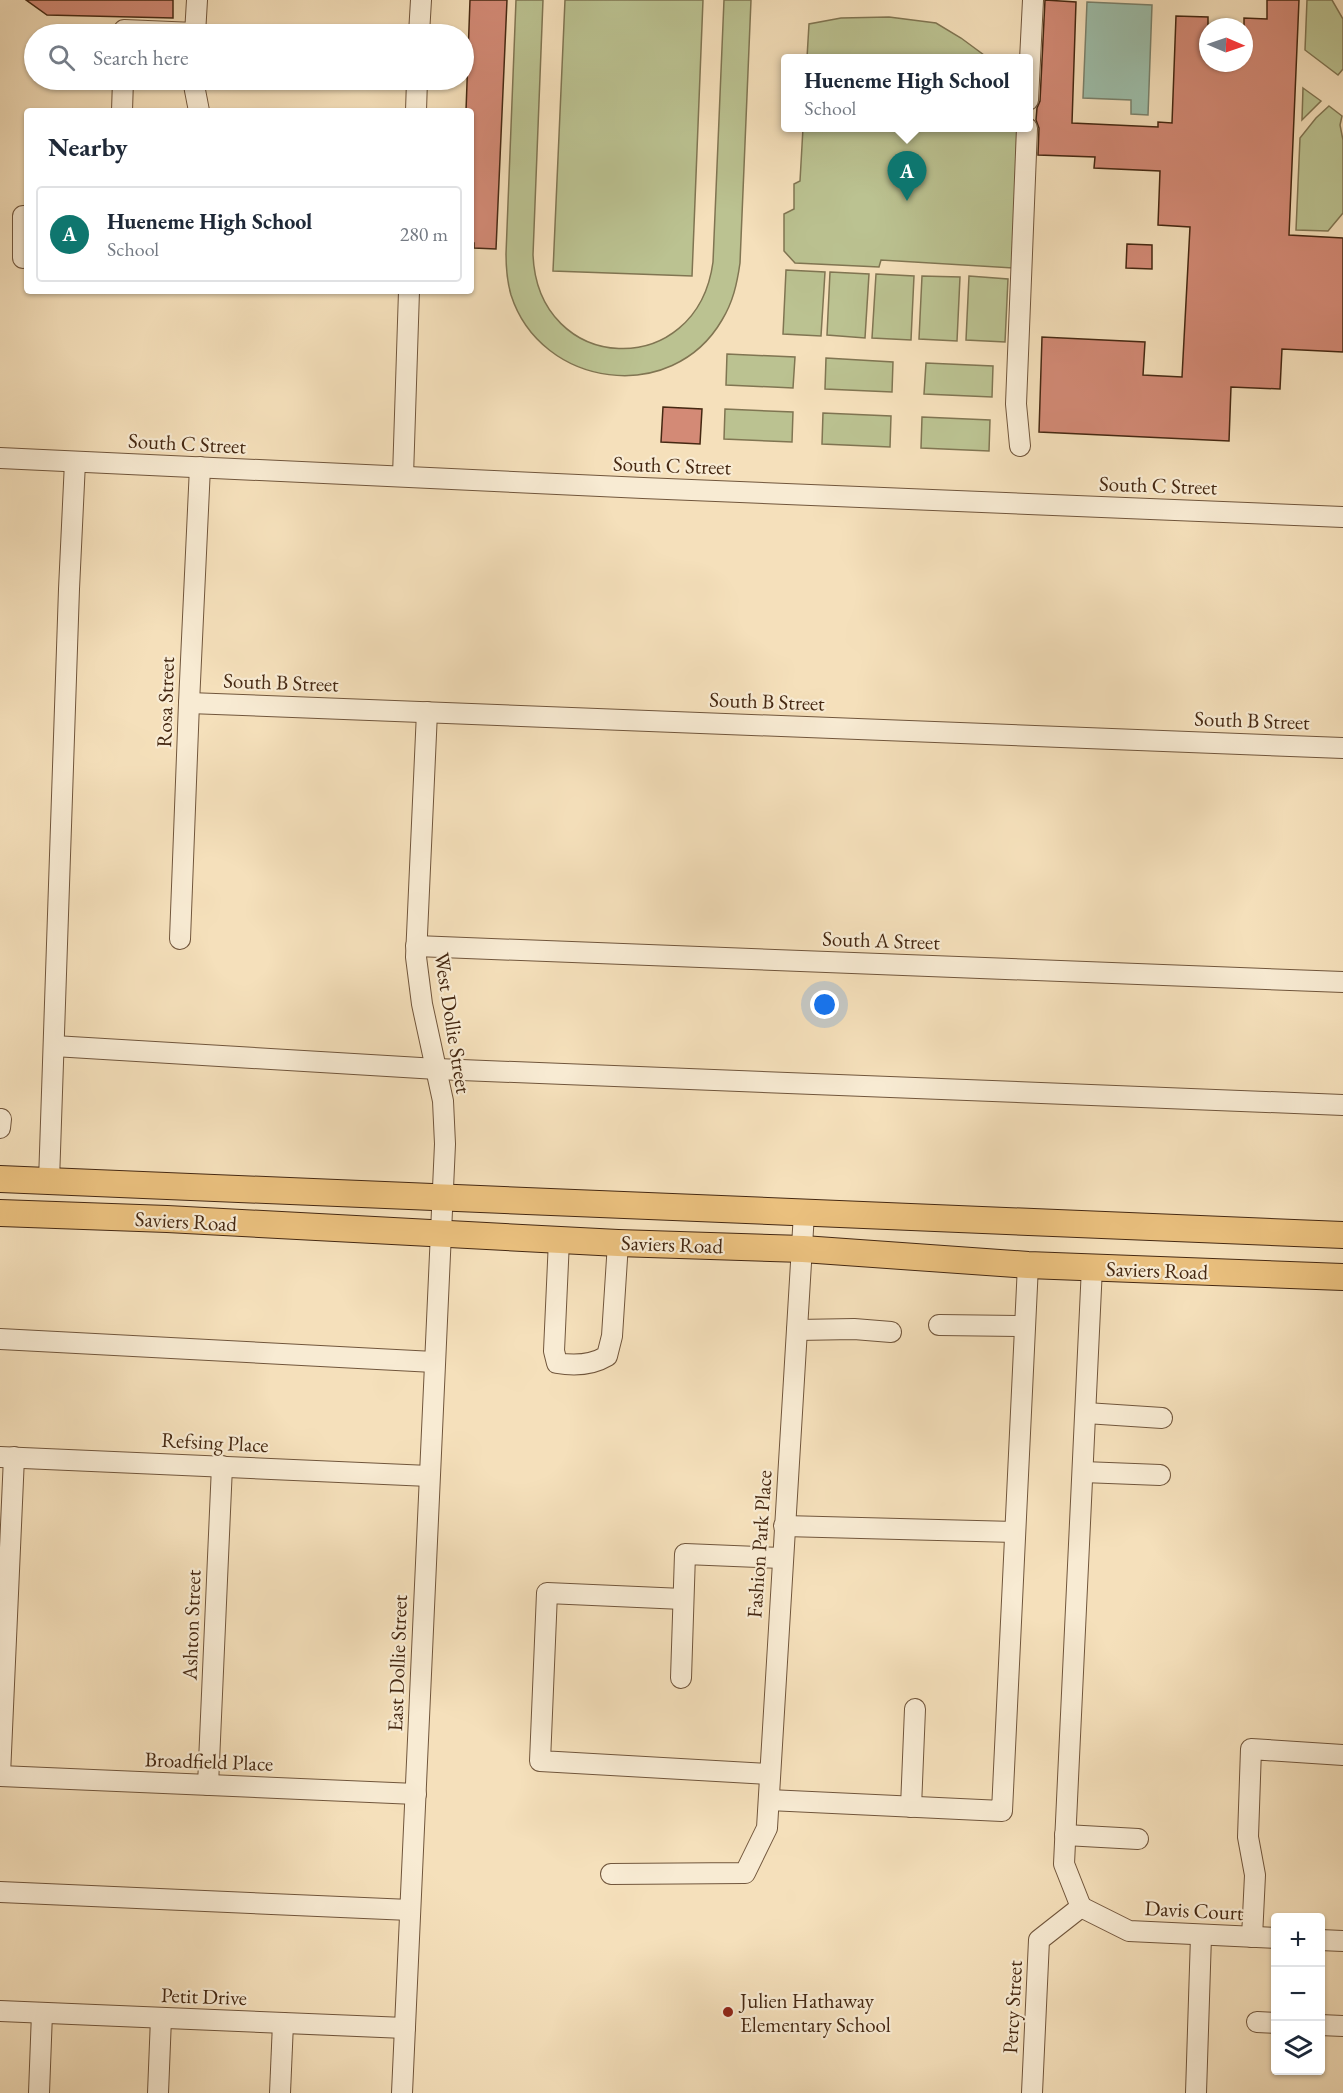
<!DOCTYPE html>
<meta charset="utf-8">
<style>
:root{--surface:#fff;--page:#f6f6f7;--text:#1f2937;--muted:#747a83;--line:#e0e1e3;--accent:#0f766e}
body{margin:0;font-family:"EB Garamond",serif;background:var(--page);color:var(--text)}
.controls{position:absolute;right:18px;bottom:18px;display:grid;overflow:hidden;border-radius:6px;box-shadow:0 2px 4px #0004}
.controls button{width:54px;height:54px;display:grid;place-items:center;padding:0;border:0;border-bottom:2px solid var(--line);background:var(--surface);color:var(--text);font:30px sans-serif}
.compass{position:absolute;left:1199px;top:18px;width:54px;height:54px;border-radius:50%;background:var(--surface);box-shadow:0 2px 4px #0004;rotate:92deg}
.you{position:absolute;left:825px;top:1005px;width:21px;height:21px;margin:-15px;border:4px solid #fff;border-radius:50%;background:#1a73e8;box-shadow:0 0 0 9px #1a73e833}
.badge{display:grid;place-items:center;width:39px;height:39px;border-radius:50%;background:var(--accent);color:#fff;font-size:20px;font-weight:700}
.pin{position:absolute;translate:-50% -50px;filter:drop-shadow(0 2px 3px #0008)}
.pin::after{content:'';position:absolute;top:32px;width:21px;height:18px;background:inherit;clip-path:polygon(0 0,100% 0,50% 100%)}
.popup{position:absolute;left:781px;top:54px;width:252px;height:78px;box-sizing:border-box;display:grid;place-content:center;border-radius:6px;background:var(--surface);filter:drop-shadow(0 2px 4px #0005);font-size:20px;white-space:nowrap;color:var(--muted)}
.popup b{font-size:22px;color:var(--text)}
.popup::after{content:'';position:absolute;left:50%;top:100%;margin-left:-12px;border:12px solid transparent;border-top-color:var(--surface)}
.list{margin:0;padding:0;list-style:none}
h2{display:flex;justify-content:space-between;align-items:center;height:78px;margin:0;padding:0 24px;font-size:26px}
h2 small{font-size:20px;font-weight:400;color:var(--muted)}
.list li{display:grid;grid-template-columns:39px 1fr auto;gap:18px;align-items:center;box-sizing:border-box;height:96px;margin:0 12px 12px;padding:0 12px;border:2px solid var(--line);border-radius:6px}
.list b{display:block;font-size:22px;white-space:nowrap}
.list p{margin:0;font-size:20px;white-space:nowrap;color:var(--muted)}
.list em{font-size:20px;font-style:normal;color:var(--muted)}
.icon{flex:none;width:33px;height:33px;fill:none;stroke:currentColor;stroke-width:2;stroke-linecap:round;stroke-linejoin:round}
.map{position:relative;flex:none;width:1343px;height:2093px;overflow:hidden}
.search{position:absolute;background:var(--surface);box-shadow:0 2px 4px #0004;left:24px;top:24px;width:450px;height:66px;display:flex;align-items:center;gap:15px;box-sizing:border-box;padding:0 21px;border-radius:33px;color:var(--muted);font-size:22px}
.panel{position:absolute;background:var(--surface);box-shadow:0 2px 4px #0004;left:24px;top:108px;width:450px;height:186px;border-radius:6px}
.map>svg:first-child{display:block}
.green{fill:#bbc291;stroke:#807552;stroke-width:1.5}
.water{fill:#9dbeaa;stroke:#7a826d;stroke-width:1.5}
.building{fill:#d38a76;stroke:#452812;stroke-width:1.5}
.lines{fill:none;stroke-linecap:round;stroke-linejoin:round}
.minor-casing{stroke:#71563c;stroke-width:22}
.major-casing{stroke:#452812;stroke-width:28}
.minor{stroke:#f8ebd3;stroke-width:20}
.major{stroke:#eac07e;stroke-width:26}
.poi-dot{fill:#8f2418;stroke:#f8ebd3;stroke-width:2}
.labels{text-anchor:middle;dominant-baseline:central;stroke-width:4.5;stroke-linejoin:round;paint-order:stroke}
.street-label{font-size:21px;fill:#452812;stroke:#f8ebd3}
.poi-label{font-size:21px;fill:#452812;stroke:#f8ebd3;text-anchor:start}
</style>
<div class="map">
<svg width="1343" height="2093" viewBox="0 0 1343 2093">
<rect width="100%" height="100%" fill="#f5e0bb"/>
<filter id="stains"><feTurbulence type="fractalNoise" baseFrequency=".00333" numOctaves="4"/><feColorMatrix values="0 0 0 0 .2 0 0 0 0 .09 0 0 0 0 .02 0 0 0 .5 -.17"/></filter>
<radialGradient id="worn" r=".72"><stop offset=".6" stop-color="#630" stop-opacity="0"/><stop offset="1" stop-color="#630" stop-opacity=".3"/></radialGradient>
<g class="green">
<path d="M516,0H543L533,255C538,375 697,382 713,262L724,0H751L740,263C737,284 733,302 722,320C672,406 541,388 511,295C507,281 506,268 506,254Z"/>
<polygon points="565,0 703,0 692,276 553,271"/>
<polygon points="1307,0 1332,0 1343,19 1343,69 1338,75 1305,50"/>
<polygon points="889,17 936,23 961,38 988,58 807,58 809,24 841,18"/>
<polygon points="1303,88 1321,101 1302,120"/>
<polygon points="1329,106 1342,116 1340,125 1343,140 1343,213 1328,231 1296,230 1300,138 1316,118"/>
<polygon points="803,128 1017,128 1013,268 881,260 879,267 795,263 784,251 784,214 794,209 794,184 800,181"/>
<polygon points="786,270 825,272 821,336 783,334"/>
<polygon points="830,272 869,274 865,338 827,335"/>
<polygon points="876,274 914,276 911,340 872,338"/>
<polygon points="922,276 960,277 957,341 919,339"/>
<polygon points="969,276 1008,279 1005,342 966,340"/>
<polygon points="727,354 795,357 793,388 726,385"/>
<polygon points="826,358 893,362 892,392 825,389"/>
<polygon points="926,363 993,366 992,397 924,394"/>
<polygon points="725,409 793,412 792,442 724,439"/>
<polygon points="823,413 891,416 890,447 822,444"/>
<polygon points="922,417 990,420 989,451 921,448"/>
</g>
<polygon class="water" points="1087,2 1152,5 1148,115 1131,114 1131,100 1083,98"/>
<g class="building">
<polygon points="26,0 173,0 173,18 47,15"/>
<polygon points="470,0 507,0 496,249 474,248 474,243 471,243 471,111 466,111"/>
<polygon points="1045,0 1076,2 1072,123 1158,127 1158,122 1172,123 1176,16 1208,17 1208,63 1244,63 1244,18 1267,19 1267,0 1299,0 1289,235 1343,238 1343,352 1282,349 1280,389 1231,387 1229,441 1039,432 1042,337 1145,342 1143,375 1182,377 1190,227 1158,225 1160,171 1094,168 1095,157 1038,155 1039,128 1036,120 1037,108 1040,101"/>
<polygon points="1127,244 1152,245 1152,269 1126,268"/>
<polygon points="663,407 702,409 700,444 661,442"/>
</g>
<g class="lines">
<g class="minor-casing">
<g id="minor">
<polyline points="124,34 124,30 195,33"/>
<polyline points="195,34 197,0"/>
<polyline points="419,34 421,0"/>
<polyline points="193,80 199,111"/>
<polyline points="1028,100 1033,0"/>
<polyline points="122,111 123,80"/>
<polyline points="416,111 417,80"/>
<polyline points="23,258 23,216 27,216"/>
<polyline points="1020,446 1016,404 1027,128"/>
<polyline points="0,458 643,488 1343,517"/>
<polyline points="403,476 409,291"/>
<polyline points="189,703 1343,748"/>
<polyline points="180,939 189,703 200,467"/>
<polyline points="416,946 1343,982"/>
<polyline points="54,1046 437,1069 1343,1105"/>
<polyline points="0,1128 1,1119"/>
<polyline points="49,1181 69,589 75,462"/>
<path d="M559,1240L554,1351L557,1363C574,1366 592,1365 607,1356L612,1336L618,1243"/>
<polyline points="939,1325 1025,1326"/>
<polyline points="797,1330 854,1329 891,1332"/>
<polyline points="0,1339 434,1362"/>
<polyline points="1086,1413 1162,1418"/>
<polyline points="0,1457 429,1476"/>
<polyline points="1083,1472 1160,1475"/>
<polyline points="784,1526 1015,1532"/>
<polyline points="683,1599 547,1593 540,1761 770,1774"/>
<polyline points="681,1678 685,1554 782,1558"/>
<polyline points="0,1775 14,1457"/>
<polyline points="0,1776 416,1794"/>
<polyline points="208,1785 222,1466"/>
<polyline points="769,1800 1002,1811 1028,1265"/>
<polyline points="911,1807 915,1709"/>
<polyline points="1065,1835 1138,1839"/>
<polyline points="611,1874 745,1873 767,1828 804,1213"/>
<polyline points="0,1892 410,1910"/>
<polyline points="1081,1907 1064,1864 1092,1267"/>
<polyline points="1081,1907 1129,1931 1276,1938"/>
<polyline points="1252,1937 1255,1875 1248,1837 1251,1749 1343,1755"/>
<polyline points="1320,1940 1343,1941"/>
<polyline points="0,2011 405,2028"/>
<polyline points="1257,2022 1276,2023"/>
<polyline points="1320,2025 1343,2026"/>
<polyline points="39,2093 42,2013"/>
<polyline points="158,2093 161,2018"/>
<polyline points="280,2093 283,2023"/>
<polyline points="402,2093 445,1144 443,1101 422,1004 416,957 427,712"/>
<polyline points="1032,2093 1039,1940 1081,1907"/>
<polyline points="1196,2093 1201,1936"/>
</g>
</g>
<g class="major-casing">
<g id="major">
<polyline points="0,1179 1343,1235"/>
<polyline points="0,1213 167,1219 618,1243 803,1249 1028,1265 1343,1277"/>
</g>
</g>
<use href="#minor" class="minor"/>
<use href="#major" class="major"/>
</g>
<circle class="poi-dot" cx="728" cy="2012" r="6"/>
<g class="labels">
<g class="street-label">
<text transform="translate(187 443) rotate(3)">South C Street</text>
<text transform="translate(672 465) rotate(2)">South C Street</text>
<text transform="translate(1158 485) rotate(2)">South C Street</text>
<text transform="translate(281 682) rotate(2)">South B Street</text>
<text transform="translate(767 701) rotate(2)">South B Street</text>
<text transform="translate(165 702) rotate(-88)">Rosa Street</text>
<text transform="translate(1252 720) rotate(2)">South B Street</text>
<text transform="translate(881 940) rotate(2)">South A Street</text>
<text transform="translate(453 1023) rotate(81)">West Dollie Street</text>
<text transform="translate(186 1221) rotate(3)">Saviers Road</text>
<text transform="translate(672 1244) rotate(2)">Saviers Road</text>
<text transform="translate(1157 1270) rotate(2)">Saviers Road</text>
<text transform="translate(215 1442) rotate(3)">Refsing Place</text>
<text transform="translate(759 1544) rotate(-86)">Fashion Park Place</text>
<text transform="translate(191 1625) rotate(-88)">Ashton Street</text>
<text transform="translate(397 1663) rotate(-88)">East Dollie Street</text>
<text transform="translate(209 1761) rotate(2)">Broadfield Place</text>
<text transform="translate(1194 1910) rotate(3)">Davis Court</text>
<text transform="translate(204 1996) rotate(2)">Petit Drive</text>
<text transform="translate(1012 2007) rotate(-87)">Percy Street</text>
</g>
<g class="poi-label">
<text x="740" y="2000">Julien Hathaway<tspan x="740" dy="24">Elementary School</tspan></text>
</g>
</g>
<rect width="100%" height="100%" filter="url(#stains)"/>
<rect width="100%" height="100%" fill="url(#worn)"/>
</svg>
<div class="controls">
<button>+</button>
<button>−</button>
<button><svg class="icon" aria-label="layers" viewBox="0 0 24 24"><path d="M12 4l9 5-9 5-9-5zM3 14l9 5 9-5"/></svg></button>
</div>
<svg class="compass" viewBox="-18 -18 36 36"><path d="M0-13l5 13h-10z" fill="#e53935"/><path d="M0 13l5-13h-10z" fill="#747a83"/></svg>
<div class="you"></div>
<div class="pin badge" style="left:907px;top:201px">A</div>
<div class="popup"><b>Hueneme High School</b>School</div>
<div class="search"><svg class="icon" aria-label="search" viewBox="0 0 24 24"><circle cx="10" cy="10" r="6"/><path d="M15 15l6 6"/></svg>Search here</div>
<section class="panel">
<h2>Nearby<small></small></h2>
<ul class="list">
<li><span class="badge">A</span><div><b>Hueneme High School</b><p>School</p></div><em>280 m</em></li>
</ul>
</section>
</div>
